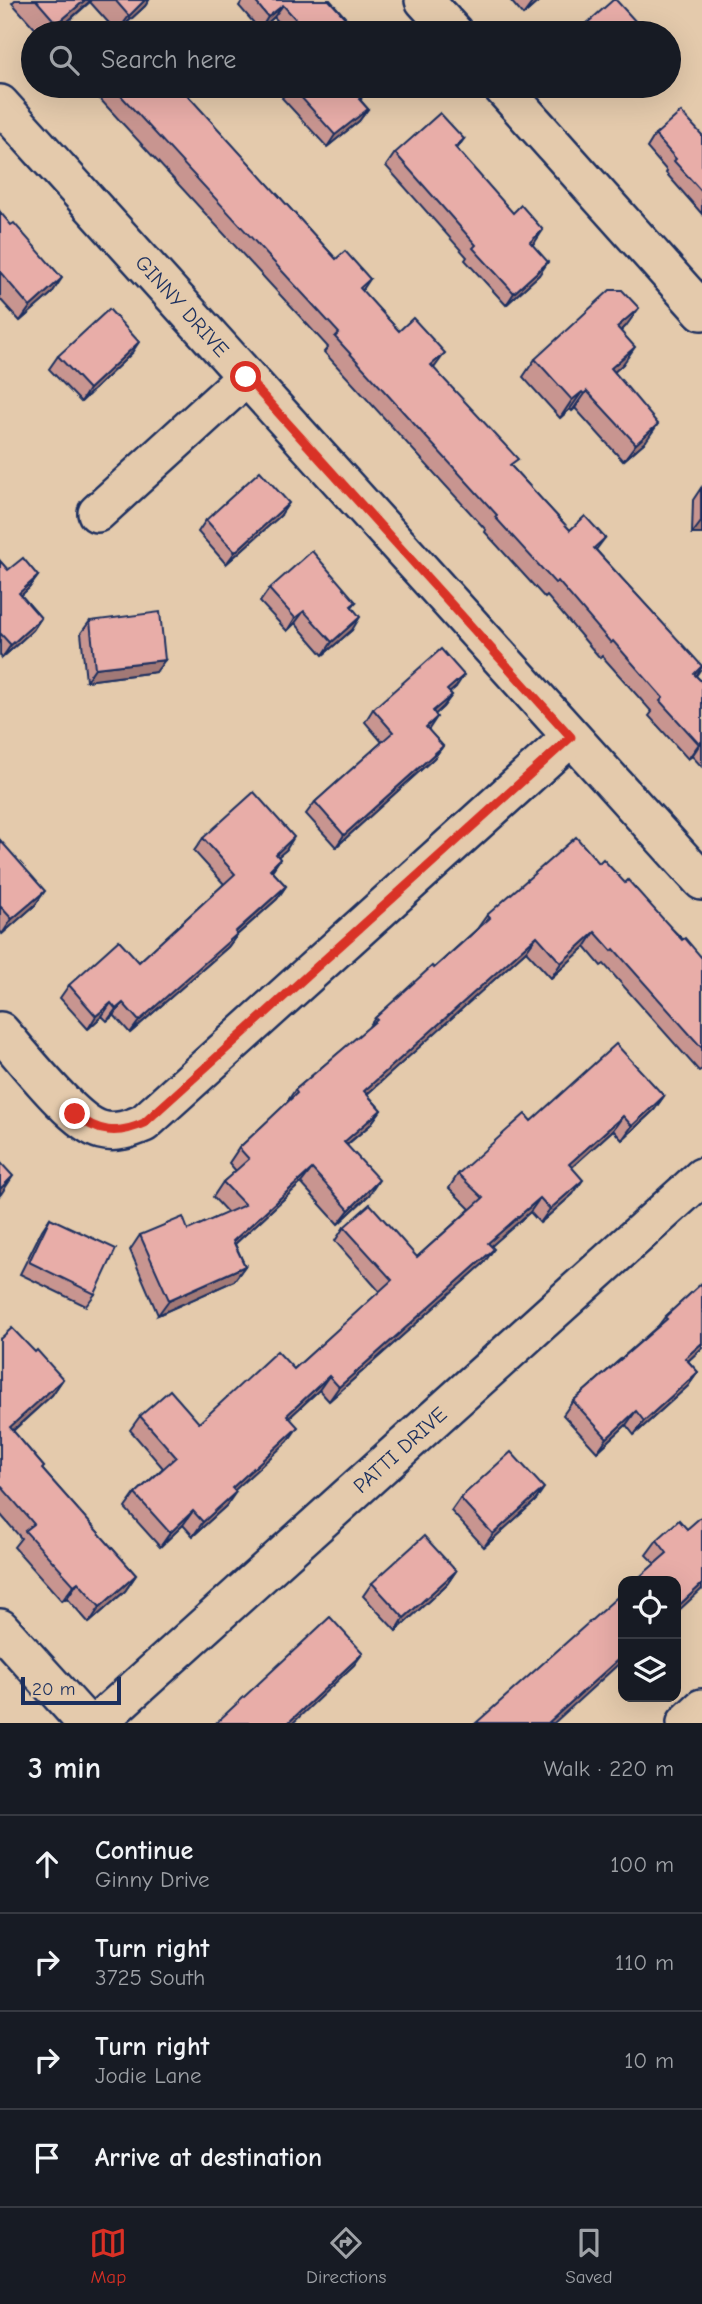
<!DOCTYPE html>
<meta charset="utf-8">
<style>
:root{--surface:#171b24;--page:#20242c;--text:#f1f3f6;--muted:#9ea1a6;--line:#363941;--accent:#d93025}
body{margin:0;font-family:"Comic Neue",sans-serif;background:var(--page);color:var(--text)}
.controls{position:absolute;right:21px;bottom:21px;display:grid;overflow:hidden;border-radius:14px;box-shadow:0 7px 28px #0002}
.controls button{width:63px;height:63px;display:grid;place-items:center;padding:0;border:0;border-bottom:2px solid var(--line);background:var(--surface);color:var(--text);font:35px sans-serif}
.scale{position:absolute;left:21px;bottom:18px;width:100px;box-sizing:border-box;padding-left:7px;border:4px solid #1b2f5e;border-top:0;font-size:19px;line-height:24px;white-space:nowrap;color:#1b2f5e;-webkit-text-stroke:5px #e4caac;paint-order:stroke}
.stop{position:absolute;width:21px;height:21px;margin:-16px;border:5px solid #d93025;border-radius:50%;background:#fff}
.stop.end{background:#d93025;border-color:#fff;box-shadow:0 2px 7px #0008}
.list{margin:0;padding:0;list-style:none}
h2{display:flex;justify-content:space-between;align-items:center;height:91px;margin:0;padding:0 28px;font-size:30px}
h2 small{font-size:23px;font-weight:400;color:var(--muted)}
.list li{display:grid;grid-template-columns:46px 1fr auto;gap:21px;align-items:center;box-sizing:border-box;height:98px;padding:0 28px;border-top:2px solid var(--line)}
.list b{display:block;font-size:26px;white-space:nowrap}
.list p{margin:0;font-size:23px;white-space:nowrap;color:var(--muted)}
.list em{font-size:23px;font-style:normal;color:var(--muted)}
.icon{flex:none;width:38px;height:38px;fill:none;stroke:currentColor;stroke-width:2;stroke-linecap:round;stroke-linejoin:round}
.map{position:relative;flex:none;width:702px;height:1723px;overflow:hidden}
.search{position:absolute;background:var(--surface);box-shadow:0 7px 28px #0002;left:21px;right:21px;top:21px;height:77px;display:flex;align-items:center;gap:18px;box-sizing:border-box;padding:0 24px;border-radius:38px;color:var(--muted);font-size:26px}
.sheet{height:483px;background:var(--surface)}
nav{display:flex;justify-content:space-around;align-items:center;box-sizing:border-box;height:98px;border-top:2px solid var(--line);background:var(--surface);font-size:19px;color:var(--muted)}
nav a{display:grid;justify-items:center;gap:4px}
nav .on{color:var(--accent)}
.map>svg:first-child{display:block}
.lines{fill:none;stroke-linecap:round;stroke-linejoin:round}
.street-casing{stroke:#1b2f5e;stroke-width:42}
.street{stroke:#e4caac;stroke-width:37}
.wall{fill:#c89590;stroke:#1b2f5e;stroke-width:2}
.shaded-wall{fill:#a27976;stroke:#1b2f5e;stroke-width:2}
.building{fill:#e8ada8;stroke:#1b2f5e;stroke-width:2}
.route{stroke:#d93025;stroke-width:9}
.labels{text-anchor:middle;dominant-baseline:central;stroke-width:6;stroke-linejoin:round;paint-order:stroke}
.street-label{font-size:21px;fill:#1b2f5e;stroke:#e4caac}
</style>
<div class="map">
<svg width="702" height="1723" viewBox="0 0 702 1723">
<rect width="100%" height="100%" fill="#e4caac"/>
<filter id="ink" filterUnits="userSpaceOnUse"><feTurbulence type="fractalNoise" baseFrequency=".0143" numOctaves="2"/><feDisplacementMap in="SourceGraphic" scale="14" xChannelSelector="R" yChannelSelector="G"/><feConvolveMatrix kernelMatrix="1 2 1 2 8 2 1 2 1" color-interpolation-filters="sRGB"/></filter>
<g filter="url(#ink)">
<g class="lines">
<g class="street-casing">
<g id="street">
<polyline points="424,0 454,33"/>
<polyline points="501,86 702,311"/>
<polyline points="0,104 702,881"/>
<polyline points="97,513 246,377"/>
<path d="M0,1031C21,1054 73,1123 101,1130C116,1134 130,1129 144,1123L571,737"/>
<polyline points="0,1628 86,1723"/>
<polyline points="97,1723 702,1177"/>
<polyline points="686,1723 702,1708"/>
</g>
</g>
<use href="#street" class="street"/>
</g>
<g class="wall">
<polygon points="15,0 149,0 145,6 117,32 90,2 55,33 39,33 12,3"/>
<polygon points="243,0 330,0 359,33 288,33 274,17 260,30 239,6"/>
<polygon points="510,0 540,0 523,15"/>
<polygon points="88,86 188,86 184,92 336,259 370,279 362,291 433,368 512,467 570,530 605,538 596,550 702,667 696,676 702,682 702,767 692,756 688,759 649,716 652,712 602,656 600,658 547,596 545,598 485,532 486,530 324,352 328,347"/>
<polygon points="291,86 363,86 361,101 368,109 359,121 327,147 282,98"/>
<polygon points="655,135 702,135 702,214 666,173 667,171 647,148"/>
<polygon points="464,139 457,149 535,242 532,245 539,275 506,305 465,260 467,257 386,166 395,153"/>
<polygon points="0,212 52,293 20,321 0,299"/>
<polygon points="626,326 621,331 623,364 614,372 646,441 623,461 575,408 572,411 570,409 560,418 523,377 535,359"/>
<polygon points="131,354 81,402 49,369 58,356"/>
<polygon points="701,488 702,534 692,534 693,500"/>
<polygon points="280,516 226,564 198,532 206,520"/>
<polygon points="0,561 8,570 38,576 29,588 21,595 41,618 33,630 2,658 0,655"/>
<polygon points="269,589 356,602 352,607 352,630 323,655 295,623 287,631 260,602"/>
<polygon points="90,621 156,672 86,681 81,633"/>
<polygon points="456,687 449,692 452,695 443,707 435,714 428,730 443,746 434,758 336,847 306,814 315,802 382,742 365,722 373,709"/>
<polygon points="203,838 286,850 278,856 280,859 272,871 286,886 277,899 237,935 228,947 130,1033 114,1015 107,1021 102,1016 88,1029 60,998 69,985 139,962 224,884 194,851"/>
<polygon points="0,840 35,905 2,934 0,931"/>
<polygon points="599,863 625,883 702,958 702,1069 699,1071 604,964 601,966 585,947 551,978 526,951 367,1094 381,1110 370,1125 347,1145 369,1195 338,1224 301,1183 235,1244 245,1266 234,1281 158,1315 130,1250 140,1235 188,1230 228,1213 213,1197 223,1182 236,1171 229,1163 239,1148 285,1105 295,1090 368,1028 375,1018 434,968 477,929 487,915"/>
<polygon points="664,1096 654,1110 622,1140 613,1130 572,1167 573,1194 540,1223 530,1212 491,1246 484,1263 329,1401 319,1390 289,1418 288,1441 234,1490 226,1506 193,1536 183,1525 160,1547 125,1508 135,1494 163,1468 130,1430 140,1416 199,1423 294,1369 380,1292 335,1241 344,1227 417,1257 470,1209 449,1188 458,1174 531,1121"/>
<polygon points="50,1218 95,1294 86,1306 20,1274 42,1230"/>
<polygon points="702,1283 702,1348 688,1361 698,1372 688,1386 634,1435 626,1425 597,1452 563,1415 573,1401 658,1326 665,1317"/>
<polygon points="0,1339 35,1352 63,1379 52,1395 13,1431 44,1467 42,1469 136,1575 125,1591 89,1623 67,1598 62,1601 14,1547 21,1538 0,1514"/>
<polygon points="460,1498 535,1501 484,1547 451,1511"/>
<polygon points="687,1529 702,1589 655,1564 646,1555 657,1540"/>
<polygon points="456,1571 447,1584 396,1631 363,1596 372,1583"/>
</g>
<g class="shaded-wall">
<polygon points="85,0 91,0 55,33 51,33 57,24"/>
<polygon points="145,0 149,0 145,6 117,32 129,16"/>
<polygon points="535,0 540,0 523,15 532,3"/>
<polygon points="283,5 274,17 260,30 268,17"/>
<polygon points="368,109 359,121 327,147 335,135"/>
<polygon points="543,230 535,242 521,255 530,242"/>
<polygon points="548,262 539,275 506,305 514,293"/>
<polygon points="62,278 52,293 20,321 30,307"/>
<polygon points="639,308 626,326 605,345 617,327"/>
<polygon points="139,342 131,354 81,402 89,389"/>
<polygon points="635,347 623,364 599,386 611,368"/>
<polygon points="445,353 434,368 421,380 431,365"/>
<polygon points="587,391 575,408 572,411 584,394"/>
<polygon points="582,392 570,409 560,418 572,400"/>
<polygon points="658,424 646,441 623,461 636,444"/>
<polygon points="289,503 280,516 226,564 235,552"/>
<polygon points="701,522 702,522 702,534 692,534"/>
<polygon points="38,576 29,588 10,606 19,593"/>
<polygon points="304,611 295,623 287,631 295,618"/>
<polygon points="360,617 352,630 323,655 332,642"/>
<polygon points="41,618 33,630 2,658 11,645"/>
<polygon points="165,660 156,672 86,681 95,668"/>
<polygon points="464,675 456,687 439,702 447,690"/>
<polygon points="452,695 443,707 425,724 433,711"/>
<polygon points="437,717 429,729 417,739 426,727"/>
<polygon points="702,741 692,756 688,759 699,744"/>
<polygon points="443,746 434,758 336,847 344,835"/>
<polygon points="294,837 286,850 267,866 276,854"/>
<polygon points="280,859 271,871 270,869"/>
<polygon points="286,886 277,899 237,935 228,947 130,1033 139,1021"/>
<polygon points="45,891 35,905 2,934 12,919"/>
<polygon points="595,932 585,947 551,978 561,963"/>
<polygon points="537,936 526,951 354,1106 364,1091"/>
<polygon points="111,1003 102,1016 88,1029 96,1016"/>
<polygon points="123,1003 114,1015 107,1021 116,1009"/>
<polygon points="664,1096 654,1110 622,1140 632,1126"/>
<polygon points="381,1110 370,1125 333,1156 344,1142"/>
<polygon points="623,1116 613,1130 559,1179 569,1164"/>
<polygon points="312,1169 301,1183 223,1255 233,1241"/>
<polygon points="13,1176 1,1194 0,1195 0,1189"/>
<polygon points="379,1180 369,1195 338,1224 349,1210"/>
<polygon points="583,1180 573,1194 540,1223 550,1209"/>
<polygon points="540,1198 530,1212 479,1257 488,1243"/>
<polygon points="494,1249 484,1263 329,1401 339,1387"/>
<polygon points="245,1266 234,1281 158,1315 169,1300"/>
<polygon points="702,1343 702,1348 675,1373 685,1358"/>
<polygon points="698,1372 688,1386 634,1435 644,1421"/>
<polygon points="329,1376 319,1390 277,1429 287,1415"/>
<polygon points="63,1379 52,1395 0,1442 10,1427"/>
<polygon points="636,1411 626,1425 597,1452 607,1438"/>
<polygon points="298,1427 288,1441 222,1502 232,1488"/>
<polygon points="544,1488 535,1501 484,1547 493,1534"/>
<polygon points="236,1492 226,1506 193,1536 203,1522"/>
<polygon points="193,1511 183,1525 160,1547 170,1533"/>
<polygon points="456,1571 447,1584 396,1631 404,1618"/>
<polygon points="136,1575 125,1591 89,1623 100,1607"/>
<polygon points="78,1582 67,1598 62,1601 74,1585"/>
<polygon points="702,1584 702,1589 676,1613 676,1608"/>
<polygon points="363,1653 354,1665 293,1723 288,1723"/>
<polygon points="623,1655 623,1660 554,1723 548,1723"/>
</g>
<g class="building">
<polygon points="36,0 85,0 57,24"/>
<polygon points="115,0 145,0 129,16"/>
<polygon points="254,0 329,0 359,33 308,33 283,5 268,17"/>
<polygon points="613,0 616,0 637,23 626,33 576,33"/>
<polygon points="112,86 185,86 182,89 336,259 345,251 370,279 360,288 399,331 413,318 445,353 431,365 518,459 510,465 570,530 585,516 605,538 594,548 702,666 694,674 702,682 702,741 699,744 660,701 663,698 613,641 611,643 558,581 555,583 495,517 497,515 335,337 339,333"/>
<polygon points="291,86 363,86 368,91 359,99 368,109 335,135"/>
<polygon points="681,112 702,135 702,192 674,161 676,159 655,135"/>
<polygon points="440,113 464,139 455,147 513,213 521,205 543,230 530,242 548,262 514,293 473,248 476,245 395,153"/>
<polygon points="0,212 11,225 14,223 62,278 30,307 0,272"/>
<polygon points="610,290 622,290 639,308 617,327 635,347 611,368 658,424 636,444 587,391 584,394 582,392 572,400 535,359"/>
<polygon points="109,309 139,342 89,389 58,356"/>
<polygon points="260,471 289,503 235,552 206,520"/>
<rect x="701" y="488" width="1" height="34"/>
<polygon points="312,551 356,602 351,606 360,617 332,642 304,611 295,618 269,589"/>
<polygon points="23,558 38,576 19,593 41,618 11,645 0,633 0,561 8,570"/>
<polygon points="160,612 165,660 95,668 90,621"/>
<polygon points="441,649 464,675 447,690 452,695 433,711 437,717 426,727 443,746 344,835 315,802 393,732 373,709"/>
<polygon points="254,792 294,837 276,854 280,859 270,869 286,886 235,932 237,934 139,1021 123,1003 116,1009 111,1003 96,1016 69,985 119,940 139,962 235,874 203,838"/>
<polygon points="576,837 599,863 603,859 625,883 628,880 682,940 685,938 702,958 702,1048 614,949 612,951 595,932 561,963 537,936 364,1091 381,1110 344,1142 379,1180 349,1210 312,1169 233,1241 245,1266 169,1300 140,1235 183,1217 188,1230 245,1205 223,1182 249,1159 239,1148 297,1093 295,1090 377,1020 375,1018 432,966 434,968 490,918 487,915"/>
<polygon points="0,840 45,891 12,919 0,906"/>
<polygon points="616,1044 664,1096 632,1126 623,1116 569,1164 583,1180 550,1209 540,1198 488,1243 494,1249 339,1387 329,1376 287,1415 298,1427 232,1488 236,1492 203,1522 193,1511 170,1533 135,1494 176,1457 140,1416 170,1390 199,1423 277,1351 294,1369 392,1280 344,1227 370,1204 417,1257 483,1198 458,1174 525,1114 531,1121"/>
<polygon points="0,1162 13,1176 0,1189"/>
<polygon points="50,1218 116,1249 95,1294 29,1262"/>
<polygon points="702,1283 702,1343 685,1358 698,1372 644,1421 636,1411 607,1438 573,1401 667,1319 665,1317"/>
<polygon points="12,1328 35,1352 37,1350 63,1379 10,1427 44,1467 42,1469 136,1575 100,1607 78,1582 74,1585 25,1531 34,1524 0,1485 0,1339"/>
<polygon points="511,1452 544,1488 493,1534 460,1498"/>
<polygon points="702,1516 702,1584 676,1608 676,1581 635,1581 667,1553 657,1540 679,1520 687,1529"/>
<polygon points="424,1536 456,1571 404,1618 372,1583"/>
<polygon points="623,1592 623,1655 548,1723 476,1723"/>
<polygon points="330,1617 363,1653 288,1723 216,1723"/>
</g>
</g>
<g class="lines" filter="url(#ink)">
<path class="route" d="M75,1114C97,1133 118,1135 144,1123L571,737L246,377"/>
</g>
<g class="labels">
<g class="street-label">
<text transform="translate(182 306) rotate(48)">GINNY DRIVE</text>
<text transform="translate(400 1450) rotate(-42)">PATTI DRIVE</text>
</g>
</g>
</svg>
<div class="controls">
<button><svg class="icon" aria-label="locate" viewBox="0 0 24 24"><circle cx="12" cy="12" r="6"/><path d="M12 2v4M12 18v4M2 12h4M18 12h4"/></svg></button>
<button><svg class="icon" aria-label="layers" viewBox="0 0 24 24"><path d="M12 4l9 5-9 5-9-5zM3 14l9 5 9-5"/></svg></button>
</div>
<div class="scale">20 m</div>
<div class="stop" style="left:246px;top:377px"></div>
<div class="stop end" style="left:75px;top:1114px"></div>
<div class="search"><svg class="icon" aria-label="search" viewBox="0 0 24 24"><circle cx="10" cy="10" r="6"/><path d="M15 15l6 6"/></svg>Search here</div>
</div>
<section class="sheet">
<h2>3 min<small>Walk · 220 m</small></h2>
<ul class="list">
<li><svg class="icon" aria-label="ahead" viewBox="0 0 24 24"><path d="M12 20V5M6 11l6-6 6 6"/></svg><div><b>Continue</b><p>Ginny Drive</p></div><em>100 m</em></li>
<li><svg class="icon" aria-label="right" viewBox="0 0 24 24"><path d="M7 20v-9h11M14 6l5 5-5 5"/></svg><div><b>Turn right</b><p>3725 South</p></div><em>110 m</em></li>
<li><svg class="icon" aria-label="right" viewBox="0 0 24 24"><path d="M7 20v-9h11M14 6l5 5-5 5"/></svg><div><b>Turn right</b><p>Jodie Lane</p></div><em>10 m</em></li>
<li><svg class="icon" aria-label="arrive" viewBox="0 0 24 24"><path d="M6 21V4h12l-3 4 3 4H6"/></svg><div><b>Arrive at destination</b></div></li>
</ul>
</section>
<nav>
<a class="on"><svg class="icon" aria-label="map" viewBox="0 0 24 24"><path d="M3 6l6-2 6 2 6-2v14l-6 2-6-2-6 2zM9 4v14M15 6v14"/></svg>Map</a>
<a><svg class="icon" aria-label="directions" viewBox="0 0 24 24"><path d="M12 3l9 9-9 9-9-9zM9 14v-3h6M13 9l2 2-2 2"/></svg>Directions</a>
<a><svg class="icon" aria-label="saved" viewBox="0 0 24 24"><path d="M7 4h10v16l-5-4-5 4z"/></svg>Saved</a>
</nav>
